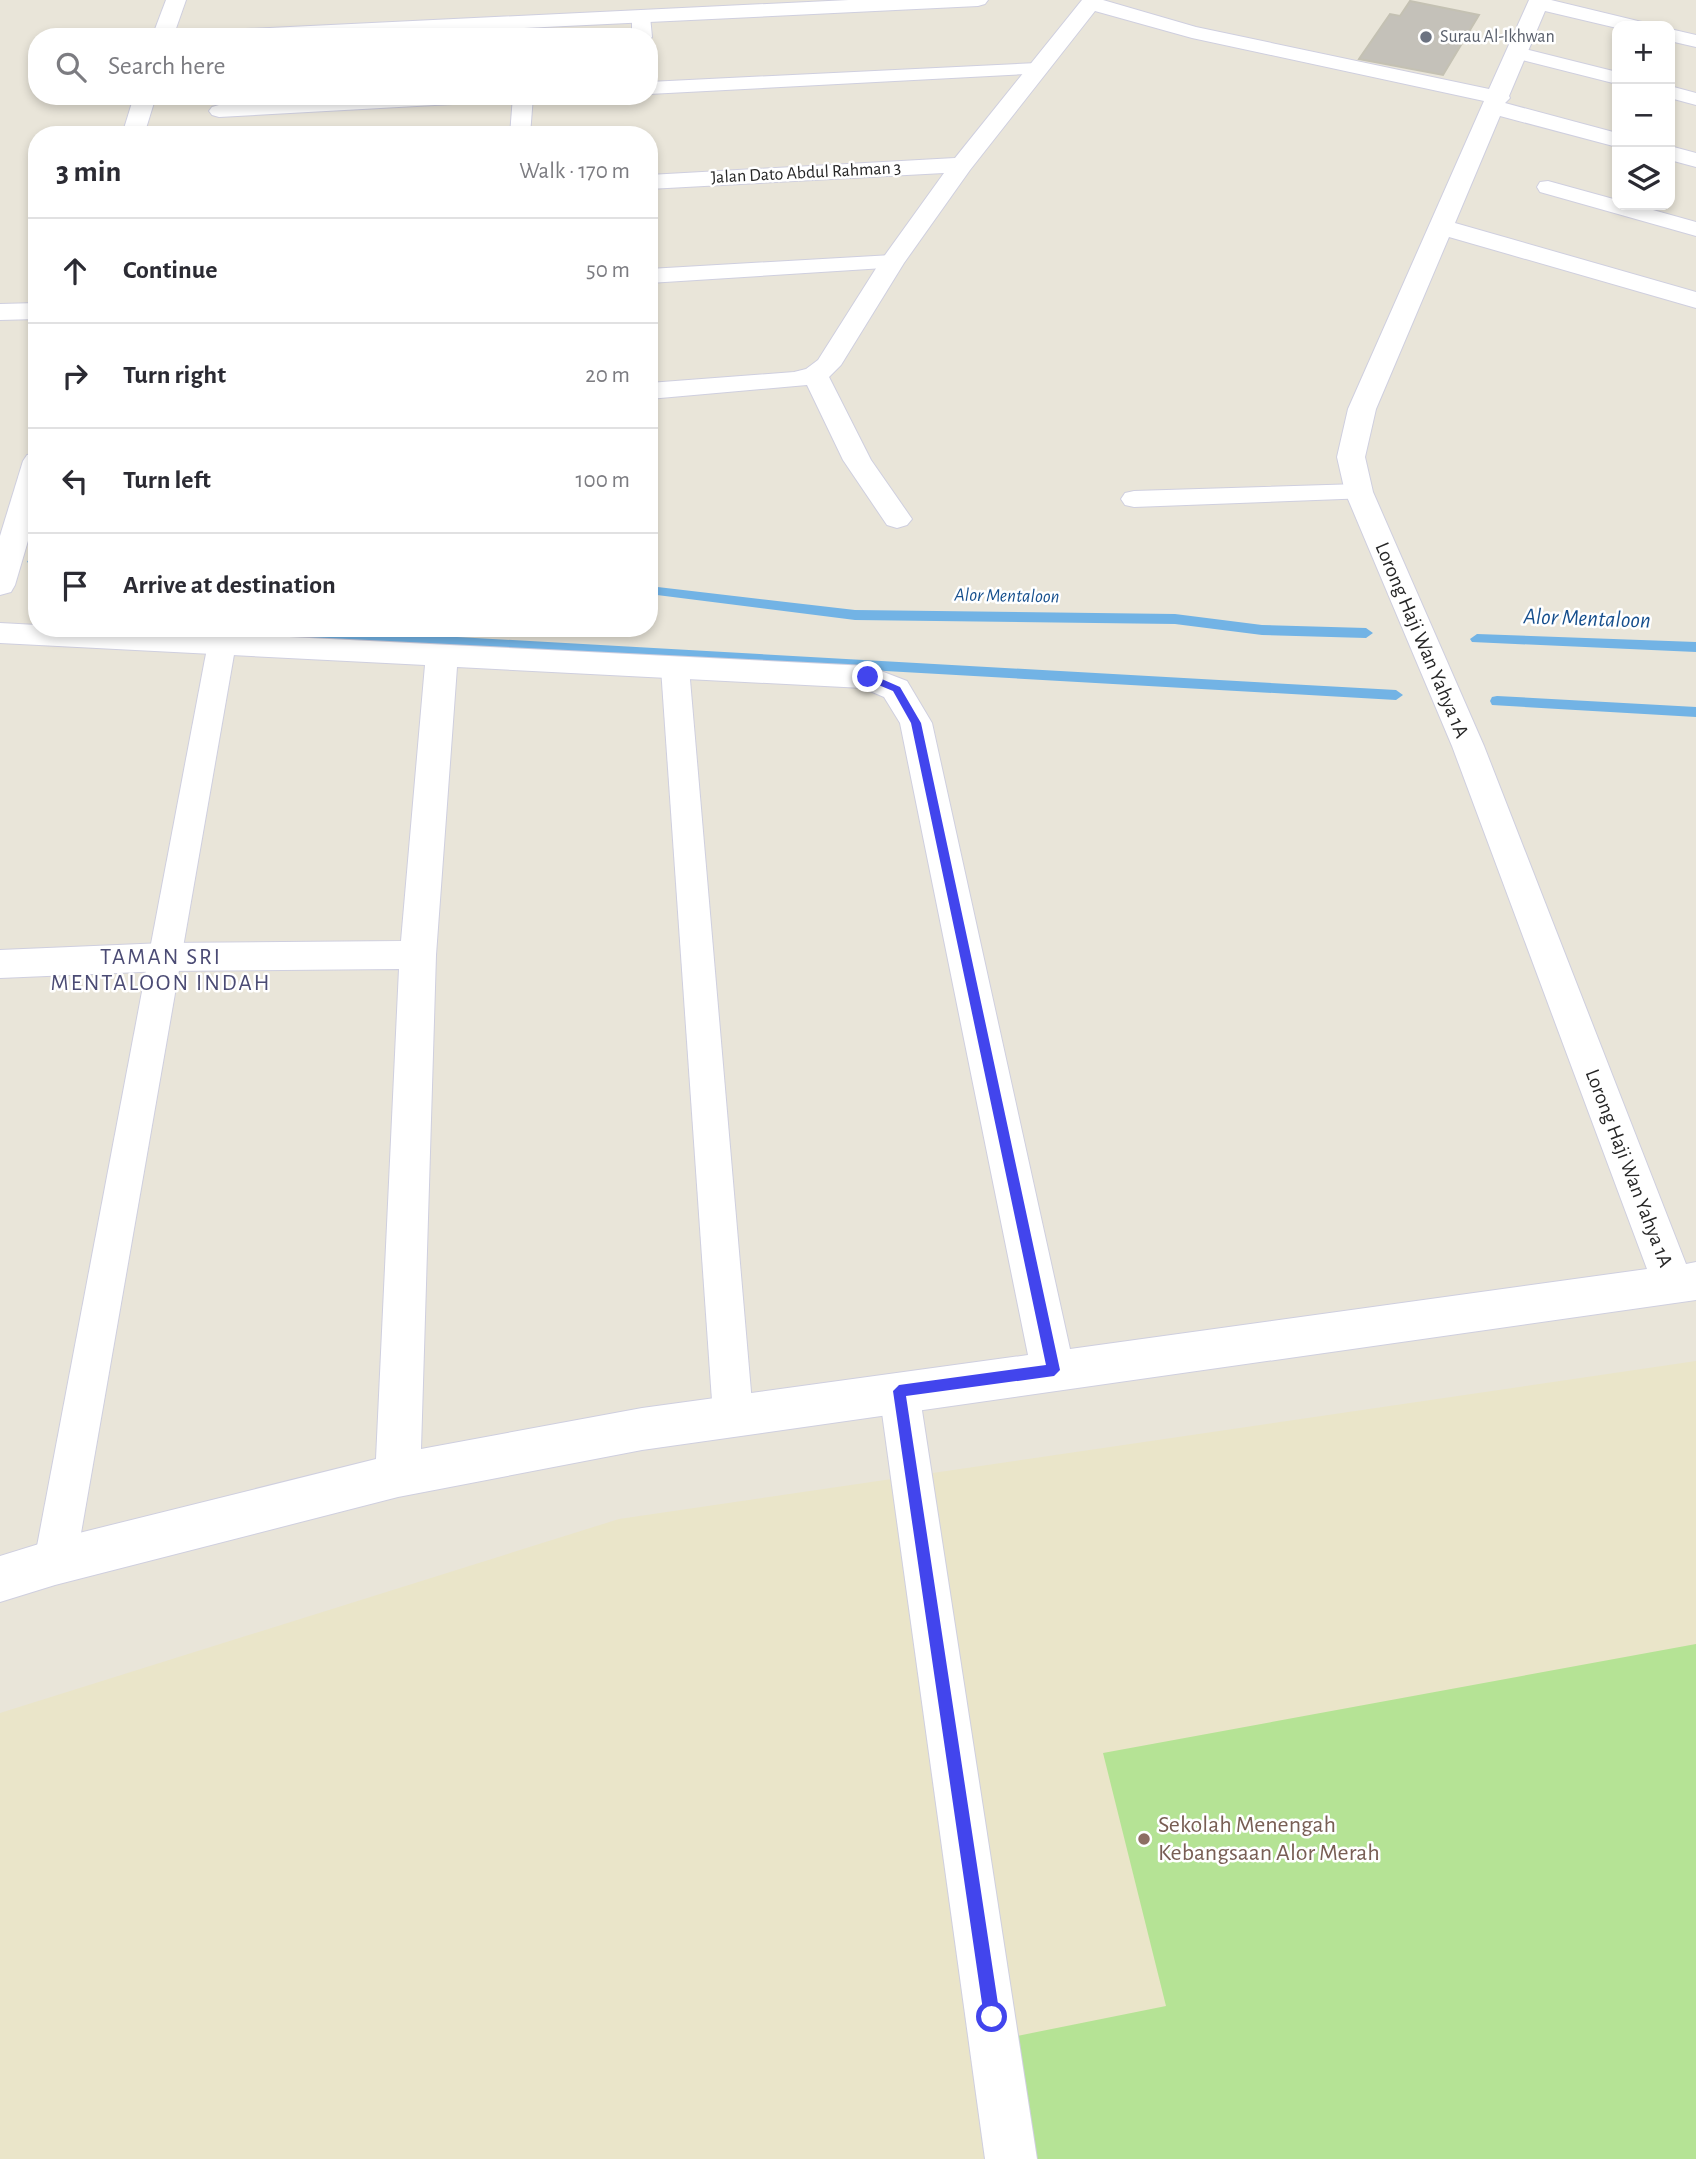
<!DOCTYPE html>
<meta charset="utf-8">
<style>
:root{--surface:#fff;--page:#f7f7f7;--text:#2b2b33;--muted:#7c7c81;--line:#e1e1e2}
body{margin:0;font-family:"Alegreya Sans",sans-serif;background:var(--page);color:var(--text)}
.controls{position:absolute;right:21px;top:21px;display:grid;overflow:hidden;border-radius:14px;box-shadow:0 4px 10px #0003}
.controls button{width:63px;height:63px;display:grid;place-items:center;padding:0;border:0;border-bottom:2px solid var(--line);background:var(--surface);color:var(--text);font:35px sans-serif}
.stop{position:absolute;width:21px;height:21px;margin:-16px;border:5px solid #4245ed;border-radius:50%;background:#fff}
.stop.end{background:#4245ed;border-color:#fff;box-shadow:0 2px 7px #0008}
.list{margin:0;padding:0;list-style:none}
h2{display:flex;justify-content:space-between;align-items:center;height:91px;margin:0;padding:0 28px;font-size:30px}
h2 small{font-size:23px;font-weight:400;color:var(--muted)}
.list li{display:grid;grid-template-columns:46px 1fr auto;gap:21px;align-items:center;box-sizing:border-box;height:105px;padding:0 28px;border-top:2px solid var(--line)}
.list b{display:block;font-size:26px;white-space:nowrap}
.list em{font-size:23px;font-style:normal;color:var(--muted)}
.icon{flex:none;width:38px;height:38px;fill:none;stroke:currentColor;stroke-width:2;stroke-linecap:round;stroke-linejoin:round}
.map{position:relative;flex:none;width:1696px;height:2159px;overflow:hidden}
.search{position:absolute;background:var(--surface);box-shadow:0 4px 10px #0003;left:28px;top:28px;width:630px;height:77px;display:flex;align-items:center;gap:18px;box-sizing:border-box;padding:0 24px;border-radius:28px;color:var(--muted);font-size:26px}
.panel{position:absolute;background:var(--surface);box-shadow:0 4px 10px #0003;left:28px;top:126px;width:630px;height:511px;border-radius:28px}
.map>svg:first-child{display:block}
.education{fill:#eae5c9}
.pitch{fill:#b5e395}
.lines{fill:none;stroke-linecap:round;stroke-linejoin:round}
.stream{fill:#72b3e5;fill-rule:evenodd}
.building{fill:#c4c1b9;stroke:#c4c1b3;stroke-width:2}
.lane-casing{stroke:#cfcfdf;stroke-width:2}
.street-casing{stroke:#cfcfdf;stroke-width:2}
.lane{fill:#fff;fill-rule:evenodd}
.street{fill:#fff;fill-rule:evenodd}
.route{fill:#4245ed}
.worship-dot{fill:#6b7280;stroke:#fff;stroke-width:2.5}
.education-dot{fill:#8d6e63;stroke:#fff;stroke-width:2.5}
.labels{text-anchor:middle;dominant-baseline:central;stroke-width:5;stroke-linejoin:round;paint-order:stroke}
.far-worship-label{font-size:18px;fill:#5b616d;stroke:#fff;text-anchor:start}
.far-street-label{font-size:18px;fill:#272727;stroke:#fff}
.far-water-label{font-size:19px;font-style:italic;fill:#164f8d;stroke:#fff}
.street-label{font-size:21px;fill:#272727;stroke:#fff}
.water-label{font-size:23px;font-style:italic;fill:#164f8d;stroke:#fff}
.neighbourhood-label{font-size:23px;letter-spacing:2px;fill:#4b4b74;stroke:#fff}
.near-education-label{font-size:24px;fill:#785e54;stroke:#fff;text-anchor:start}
</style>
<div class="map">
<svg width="1696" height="2159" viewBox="0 0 1696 2159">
<rect width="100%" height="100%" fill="#e9e5d9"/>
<polygon class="education" points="1696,1361 1696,2159 0,2159 0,1713 619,1519"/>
<polygon class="pitch" points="1696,1644 1696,2159 1026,2159 1002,2039 1166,2006 1103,1753"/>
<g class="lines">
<g class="stream">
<polygon points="37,558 37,567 27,562 29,559"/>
<polygon points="649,586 855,610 1175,614 1262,625 1366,628 1373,633 1366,638 1262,635 1175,624 855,620 649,594"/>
<polygon points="205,628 299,628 1396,690 1403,695 1396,700 212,633"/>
<polygon points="1477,634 1696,642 1696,652 1472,642 1470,639"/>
<polygon points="1497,696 1696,707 1696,717 1492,705 1490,701 1492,697"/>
</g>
</g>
<polygon class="building" points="1410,1 1479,15 1443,75 1359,59 1390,14 1400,16"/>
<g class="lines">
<g class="lane-casing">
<g id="lane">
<polygon points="641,10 650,16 652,37 649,40 649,37 632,37 632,16"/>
<polygon points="1517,47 1617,72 1617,84 1510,57 1507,53"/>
<polygon points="1037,63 1047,69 1044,73 649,94 649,82"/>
<polygon points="1670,86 1696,93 1696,105 1670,98"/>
<polygon points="376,96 499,96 489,102 219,117 212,115 209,111 212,107 219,105"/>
<polygon points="513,96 533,96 530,135 510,135"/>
<polygon points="1548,181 1617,200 1617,205 1635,205 1696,222 1696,236 1540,192 1537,187 1540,182"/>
<polygon points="892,255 900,257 903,262 900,267 649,283 649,269"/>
<polygon points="1359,484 1368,486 1372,492 1368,498 1134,507 1125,505 1121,499 1125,493 1134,491"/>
<polygon points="222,634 232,636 236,643 76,1562 70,1577 55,1583 40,1577 34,1562 208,643 212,636"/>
<polygon points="675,658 685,661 689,668 753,1415 747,1428 733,1434 719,1428 713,1415 661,668 665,661"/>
<polygon points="899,1373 913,1378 919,1391 1037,2159 985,2159 879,1391 885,1378"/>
</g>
</g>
<g class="street-casing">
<g id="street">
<polygon points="166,0 186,0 173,37 152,37"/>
<polygon points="849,0 988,0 985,4 978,6 341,37 195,37 198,33 205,31"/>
<path d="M1082,0H1103L1196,27L1489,89L1529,0H1551L1642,22L1645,26L1617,28L1545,11L1509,96L1510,98L1505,103L1617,133V147L1500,116L1455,223L1696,292V308L1449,237L1376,409L1365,457L1373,492L1484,746L1686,1264L1696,1262V1300L642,1450L398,1497L55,1585L0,1602V1556L55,1539L376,1459L399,969L164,971L0,978V950L164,943L401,941L425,665L0,643V623L37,625V628H110L868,666L907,681L932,723L1070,1349L1647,1269L1452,746L1345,492L1337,457L1348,409L1484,101L1192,38L1095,11L970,170L904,263L841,365L829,377L871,460L912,519L907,525L897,528L887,525L843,460L807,385L649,399V383L794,372L806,369L818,360L880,262L944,173L649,189V175L955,158ZM457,667L863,688L884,697L900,723L1028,1355L642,1408L421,1449L436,955Z"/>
<polygon points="1670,29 1696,35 1696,47 1670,41"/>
<polygon points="134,96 156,96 144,135 122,135"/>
<polygon points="1670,146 1696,153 1696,167 1670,160"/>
<polygon points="37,303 37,319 0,320 0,304"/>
<polygon points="37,453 37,510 15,585 11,592 0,595 0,536 23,461 27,455"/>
</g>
</g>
<use href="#lane" class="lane"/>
<use href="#street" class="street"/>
</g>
<polygon class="route" points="868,673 900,687 921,723 1060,1370 1054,1376 906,1396 1000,2017 998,2023 992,2025 987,2023 984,2017 893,1391 899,1385 1046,1365 911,723 893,691 864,679 864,674"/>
<circle class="worship-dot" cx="1426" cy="37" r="7"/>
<circle class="education-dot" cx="1144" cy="1839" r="7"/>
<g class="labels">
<g class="far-worship-label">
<text x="1440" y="37">Surau Al-Ikhwan</text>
</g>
<g class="far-street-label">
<text transform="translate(806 173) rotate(-3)">Jalan Dato Abdul Rahman 3</text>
</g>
<g class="far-water-label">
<text transform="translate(1007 596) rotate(1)">Alor Mentaloon</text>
</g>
<g class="street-label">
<text transform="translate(1422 640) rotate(67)">Lorong Haji Wan Yahya 1A</text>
<text transform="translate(1629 1168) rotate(69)">Lorong Haji Wan Yahya 1A</text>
</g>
<g class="water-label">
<text transform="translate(1587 619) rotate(2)">Alor Mentaloon</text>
</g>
<g class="neighbourhood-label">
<text x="161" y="957">TAMAN SRI<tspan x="161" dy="26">MENTALOON INDAH</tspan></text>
</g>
<g class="near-education-label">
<text x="1158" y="1825">Sekolah Menengah<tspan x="1158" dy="28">Kebangsaan Alor Merah</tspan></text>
</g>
</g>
</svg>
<div class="controls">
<button>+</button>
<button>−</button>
<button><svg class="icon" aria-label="layers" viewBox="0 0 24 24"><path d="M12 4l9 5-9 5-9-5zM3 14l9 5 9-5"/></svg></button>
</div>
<div class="stop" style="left:992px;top:2017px"></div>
<div class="stop end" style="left:868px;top:677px"></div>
<div class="search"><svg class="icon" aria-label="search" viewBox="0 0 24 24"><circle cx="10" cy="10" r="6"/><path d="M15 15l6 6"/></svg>Search here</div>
<section class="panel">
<h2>3 min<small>Walk · 170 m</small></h2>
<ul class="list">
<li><svg class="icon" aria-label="ahead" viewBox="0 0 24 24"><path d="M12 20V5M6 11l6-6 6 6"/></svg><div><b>Continue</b></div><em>50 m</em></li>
<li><svg class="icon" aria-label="right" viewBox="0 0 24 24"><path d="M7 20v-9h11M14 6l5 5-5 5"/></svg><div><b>Turn right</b></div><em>20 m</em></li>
<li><svg class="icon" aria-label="left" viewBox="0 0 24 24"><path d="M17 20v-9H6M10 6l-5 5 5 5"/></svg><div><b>Turn left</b></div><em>100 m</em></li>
<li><svg class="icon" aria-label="arrive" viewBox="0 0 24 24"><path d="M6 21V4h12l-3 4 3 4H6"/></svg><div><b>Arrive at destination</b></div></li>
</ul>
</section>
</div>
